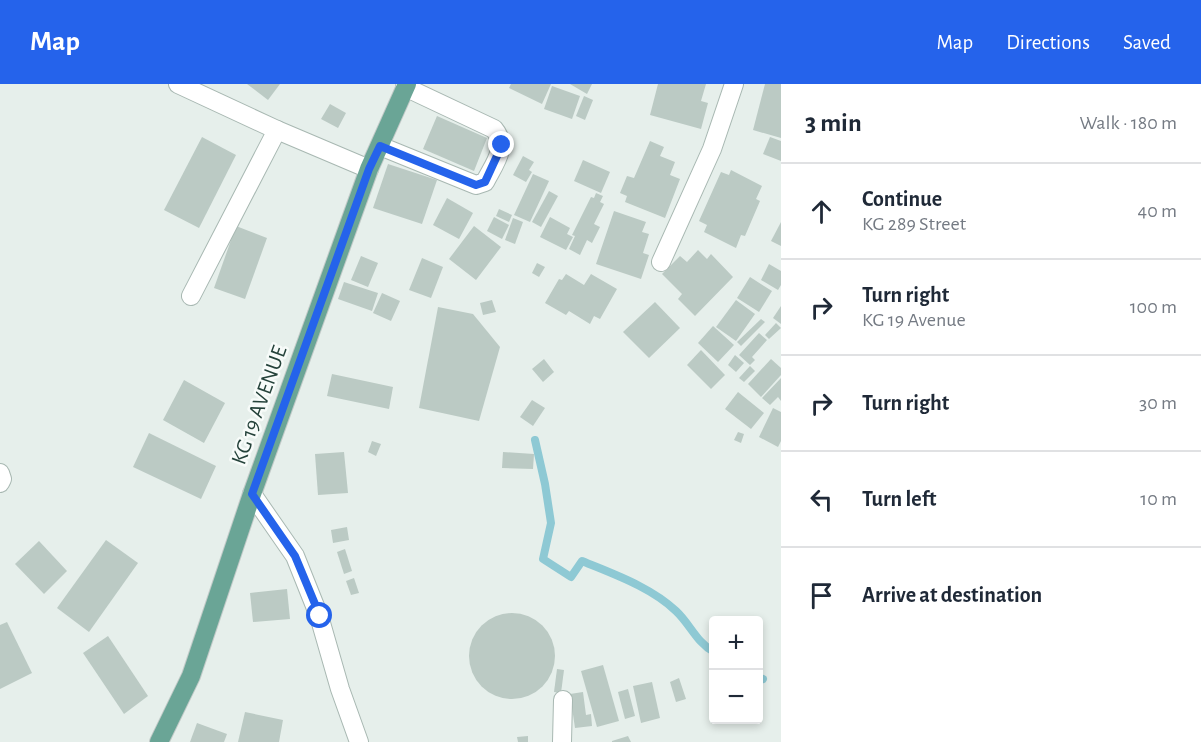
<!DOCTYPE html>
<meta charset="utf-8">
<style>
:root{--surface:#fff;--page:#f2f2f3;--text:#1f2937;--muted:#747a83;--line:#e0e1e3;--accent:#2563eb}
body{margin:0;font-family:"Alegreya Sans",sans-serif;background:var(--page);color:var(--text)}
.controls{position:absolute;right:18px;bottom:18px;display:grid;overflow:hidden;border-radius:6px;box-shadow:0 3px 9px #0003}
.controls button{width:54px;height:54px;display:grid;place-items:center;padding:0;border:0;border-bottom:2px solid var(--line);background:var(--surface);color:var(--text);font:30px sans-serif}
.stop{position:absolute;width:18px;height:18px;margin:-14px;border:4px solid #2563eb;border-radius:50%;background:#fff}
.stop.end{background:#2563eb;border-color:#fff;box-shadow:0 2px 6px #0008}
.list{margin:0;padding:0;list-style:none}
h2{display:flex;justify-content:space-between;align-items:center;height:78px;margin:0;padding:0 24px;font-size:26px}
h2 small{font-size:20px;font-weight:400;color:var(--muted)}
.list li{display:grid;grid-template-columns:39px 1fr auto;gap:18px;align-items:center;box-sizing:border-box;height:96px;padding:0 24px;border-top:2px solid var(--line)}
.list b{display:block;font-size:22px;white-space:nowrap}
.list p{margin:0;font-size:20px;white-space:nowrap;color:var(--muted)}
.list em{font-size:20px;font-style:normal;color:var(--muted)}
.icon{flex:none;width:33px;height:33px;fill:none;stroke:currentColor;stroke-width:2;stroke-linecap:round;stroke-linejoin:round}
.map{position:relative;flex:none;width:781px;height:658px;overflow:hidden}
header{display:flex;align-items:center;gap:36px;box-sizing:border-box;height:84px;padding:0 30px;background:var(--accent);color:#fff}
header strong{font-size:28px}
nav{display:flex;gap:33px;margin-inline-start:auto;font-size:21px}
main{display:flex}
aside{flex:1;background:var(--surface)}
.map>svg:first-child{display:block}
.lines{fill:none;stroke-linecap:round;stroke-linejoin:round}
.stream{stroke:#8ec9d4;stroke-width:8}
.building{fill:#bbcac4}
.minor-casing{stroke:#a8b8b2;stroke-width:20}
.major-casing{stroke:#c2cac8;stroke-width:20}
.minor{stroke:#fff;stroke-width:18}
.major{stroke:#6aa596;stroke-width:18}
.route{stroke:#2563eb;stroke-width:8}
.labels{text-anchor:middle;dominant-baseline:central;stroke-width:5;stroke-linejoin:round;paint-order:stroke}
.street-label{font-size:22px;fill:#24423a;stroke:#f7fbf9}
</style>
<header>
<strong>Map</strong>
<nav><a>Map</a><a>Directions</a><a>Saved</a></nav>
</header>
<main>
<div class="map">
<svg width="781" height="658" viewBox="0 0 781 658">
<rect width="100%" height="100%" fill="#e6efeb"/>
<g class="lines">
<g class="stream">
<path d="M535,356L545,400L551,439L543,475L571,493L582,477C613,490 651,503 676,527C690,540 697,559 714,568"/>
<polyline points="758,593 763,595"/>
</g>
</g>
<g class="building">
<polygon points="247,0 280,0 268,16"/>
<polygon points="511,0 551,0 542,20 509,4"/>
<polygon points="570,0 592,0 587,10"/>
<polygon points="658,0 706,0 701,17 708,19 701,45 650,31"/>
<polygon points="765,0 781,0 781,54 753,46"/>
<polygon points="552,2 580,12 572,35 544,25"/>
<polygon points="584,12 593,16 585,36 576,32"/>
<polygon points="330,20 346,29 338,44 321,35"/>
<polygon points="437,32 487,54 474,87 423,65"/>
<polygon points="202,53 236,71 199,144 164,126"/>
<polygon points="770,53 781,57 781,77 763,70"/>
<polygon points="650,57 664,63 660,72 675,78 670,91 680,95 665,134 625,118 627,112 620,109 627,92 634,94"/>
<polygon points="523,72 534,78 529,86 532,88 526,98 513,91"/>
<polygon points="583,76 610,88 601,109 574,97"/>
<polygon points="388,80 437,96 422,140 373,124"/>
<polygon points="731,86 762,102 756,115 760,117 745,152 741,151 736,164 704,148 707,141 699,137 721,88 729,91"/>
<polygon points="533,90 549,97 530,138 514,131"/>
<polygon points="549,107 558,112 541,143 532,138"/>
<polygon points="596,109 603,112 600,118 604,120 594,140 600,143 592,159 587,156 580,171 569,165 575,152 572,151 591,113 594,114"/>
<polygon points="447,114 473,129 459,155 433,141"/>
<polygon points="499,125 512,131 509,138 496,132"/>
<polygon points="614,127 646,138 642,148 649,150 643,169 649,171 641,195 596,180"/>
<polygon points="494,133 509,141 502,155 487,147"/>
<polygon points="550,133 570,144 567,150 573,153 566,166 540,153"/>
<polygon points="513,134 523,138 515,160 505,156"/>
<polygon points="781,138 781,162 771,157"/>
<polygon points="236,142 267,154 245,215 214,204"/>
<polygon points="474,142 501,163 476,196 449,175"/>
<polygon points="698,166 707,175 711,170 733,193 695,232 678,215 682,210 662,190 680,172 687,178"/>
<polygon points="361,172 378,179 368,203 351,196"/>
<polygon points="422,174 443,183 431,214 409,206"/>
<polygon points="537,179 545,183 539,193 532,189"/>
<polygon points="769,180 781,187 781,201 778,206 761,196"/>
<polygon points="566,190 584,201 591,190 617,205 600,235 594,232 590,240 569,227 566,231 545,219 559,195 562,196"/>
<polygon points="750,193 772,207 759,228 737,214"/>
<polygon points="344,198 378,209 372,227 338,215"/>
<polygon points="382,209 400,217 391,237 373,229"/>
<polygon points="492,216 496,228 483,231 480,219"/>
<polygon points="736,216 755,230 736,257 716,243"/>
<polygon points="655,218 680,244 649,274 623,248"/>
<polygon points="781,222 781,240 773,234"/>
<polygon points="438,223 473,230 500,263 479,337 419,324"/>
<polygon points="761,235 765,238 741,262 737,258"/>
<polygon points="776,239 781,244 769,255 765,251"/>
<polygon points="713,242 734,261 718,278 698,259"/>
<polygon points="759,249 767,256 752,273 755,276 750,281 739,271"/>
<polygon points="701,266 725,291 711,305 687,281"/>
<polygon points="735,271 744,279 736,288 728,281"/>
<polygon points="544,275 554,288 543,298 532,285"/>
<polygon points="771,275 781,284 781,291 761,313 748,300"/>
<polygon points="750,282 755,287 744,298 739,294"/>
<polygon points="332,290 393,303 389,325 327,312"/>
<polygon points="781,294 781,317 778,313 770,321 762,314"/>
<polygon points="184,296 225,319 204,359 163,336"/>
<polygon points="738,308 764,329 751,345 725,325"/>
<polygon points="532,316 545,324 533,342 520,333"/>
<polygon points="773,324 781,328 781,357 778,363 759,353"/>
<polygon points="738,348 744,350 741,359 734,356"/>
<polygon points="149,349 216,382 201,415 133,383"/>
<polygon points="372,357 381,360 376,372 368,368"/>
<polygon points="344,368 348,409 318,411 315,370"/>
<polygon points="503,368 534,370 533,385 502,384"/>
<polygon points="347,443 349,456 333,459 331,446"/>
<polygon points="106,456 138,479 89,548 57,524"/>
<polygon points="39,457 67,487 44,510 15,480"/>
<polygon points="345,465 352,487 344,490 337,468"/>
<polygon points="354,494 359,509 351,511 346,497"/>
<polygon points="287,505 290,535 253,538 250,509"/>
<circle cx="512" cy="572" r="43"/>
<polygon points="7,538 32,589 0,605 0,541"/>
<polygon points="108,552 148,612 124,630 83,569"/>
<polygon points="603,581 619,637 597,643 581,587"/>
<polygon points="557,585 564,586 561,609 554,608"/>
<polygon points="679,594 686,615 676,618 670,598"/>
<polygon points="652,598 660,634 641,639 633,602"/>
<polygon points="628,605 635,632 625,635 618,608"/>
<polygon points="583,608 586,631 591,630 592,642 575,644 570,610"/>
<polygon points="245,628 283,636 279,658 238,658"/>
<polygon points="197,639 227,650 224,658 190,658"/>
<polygon points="528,652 528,658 518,658 517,653"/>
<polygon points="628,652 631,658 612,658 612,657"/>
</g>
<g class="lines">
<g class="minor-casing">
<g id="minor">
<polyline points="178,0 277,46 369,85"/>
<path d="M380,62L476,101L485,98C494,80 509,63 494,45L405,3"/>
<polyline points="661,178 712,65 734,0"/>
<polyline points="191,212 277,46"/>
<polyline points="0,389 2,395 0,399"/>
<polyline points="252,410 295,472 319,532 340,605 359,658"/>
<polyline points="562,658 563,616"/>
</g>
</g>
<g class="major-casing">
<polyline id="major" points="159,658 191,592 252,410 369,85 407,0"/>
</g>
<use href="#minor" class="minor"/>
<use href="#major" class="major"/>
</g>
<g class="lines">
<polyline class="route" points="320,532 295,472 252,410 369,85 380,62 476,101 485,98 502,61"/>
</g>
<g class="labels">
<g class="street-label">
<text transform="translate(259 321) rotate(-70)">KG 19 AVENUE</text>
</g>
</g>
</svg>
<div class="controls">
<button>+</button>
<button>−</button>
</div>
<div class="stop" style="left:320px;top:532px"></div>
<div class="stop end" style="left:502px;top:61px"></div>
</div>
<aside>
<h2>3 min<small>Walk · 180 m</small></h2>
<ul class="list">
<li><svg class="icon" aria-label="ahead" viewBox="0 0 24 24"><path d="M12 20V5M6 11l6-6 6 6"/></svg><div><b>Continue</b><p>KG 289 Street</p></div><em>40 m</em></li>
<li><svg class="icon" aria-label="right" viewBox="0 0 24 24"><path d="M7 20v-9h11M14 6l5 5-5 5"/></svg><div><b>Turn right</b><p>KG 19 Avenue</p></div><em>100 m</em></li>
<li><svg class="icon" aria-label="right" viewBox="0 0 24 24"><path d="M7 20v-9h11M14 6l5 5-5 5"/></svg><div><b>Turn right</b></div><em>30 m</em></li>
<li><svg class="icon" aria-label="left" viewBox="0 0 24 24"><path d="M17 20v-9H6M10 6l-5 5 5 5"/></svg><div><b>Turn left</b></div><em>10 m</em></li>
<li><svg class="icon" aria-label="arrive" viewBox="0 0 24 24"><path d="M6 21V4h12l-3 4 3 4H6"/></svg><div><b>Arrive at destination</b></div></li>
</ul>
</aside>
</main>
